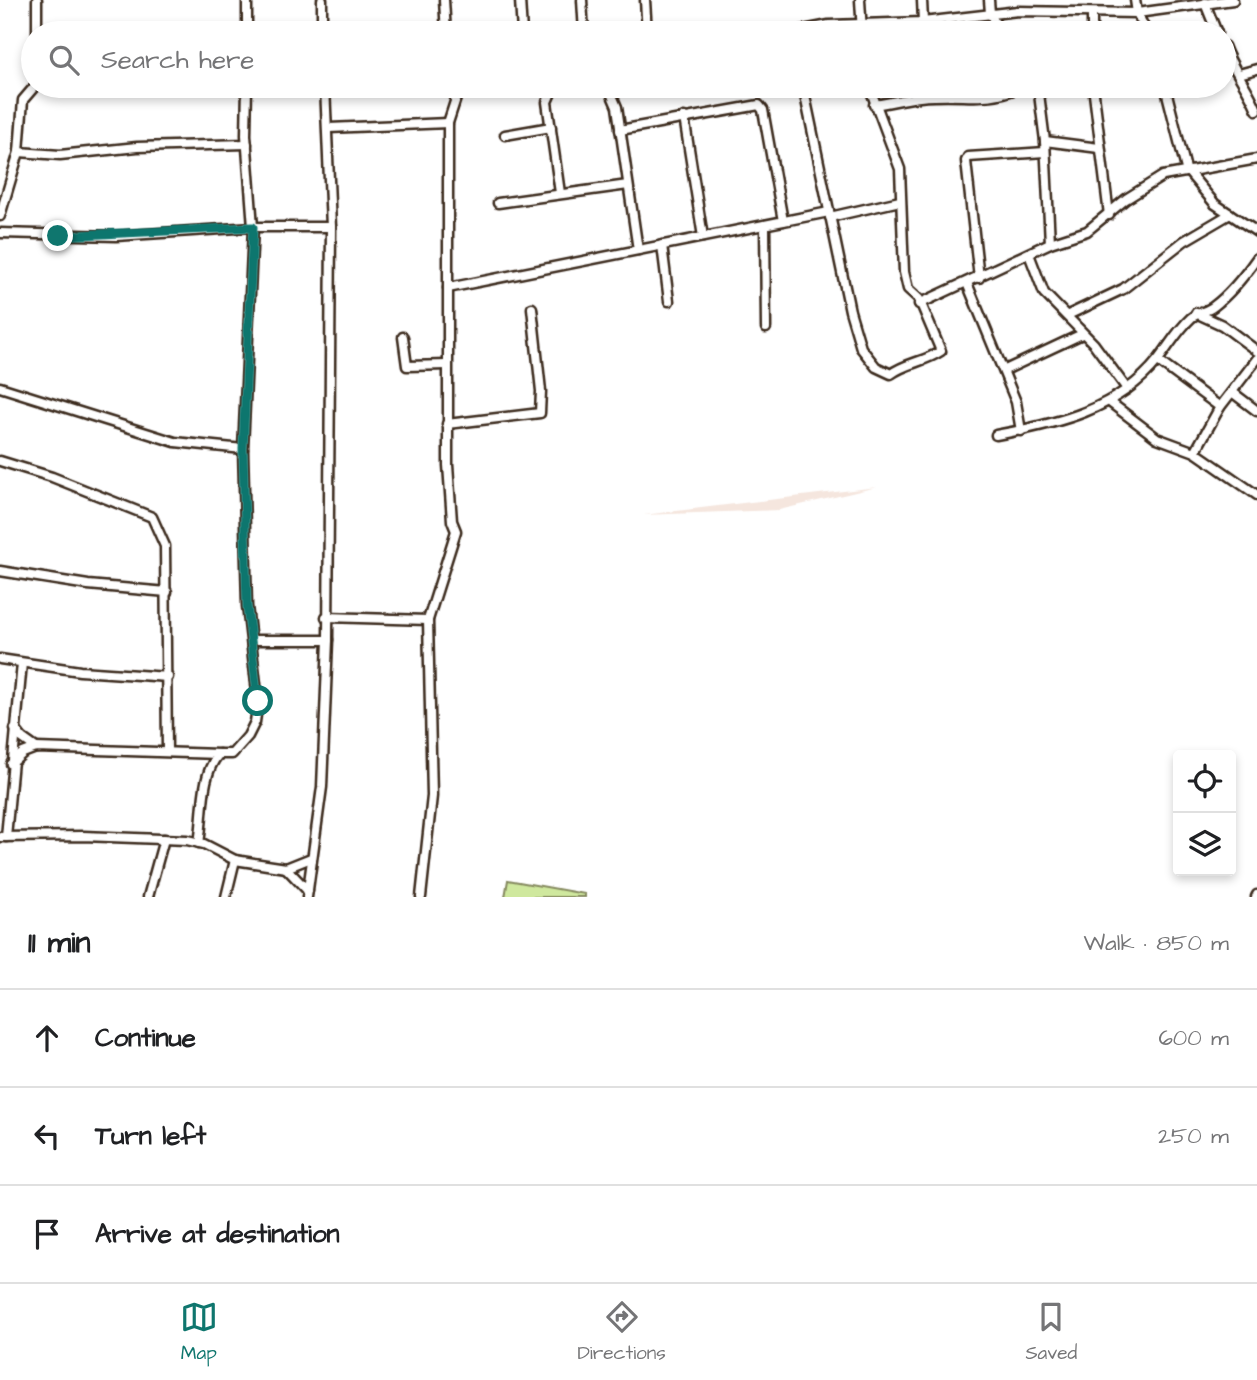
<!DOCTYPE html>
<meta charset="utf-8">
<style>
:root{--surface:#fff;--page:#f6f6f6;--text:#202124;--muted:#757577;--line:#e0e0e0;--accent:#0f766e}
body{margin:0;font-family:"Architects Daughter",sans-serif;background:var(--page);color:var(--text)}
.controls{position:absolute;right:21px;bottom:21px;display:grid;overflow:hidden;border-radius:7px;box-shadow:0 4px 10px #0003}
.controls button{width:63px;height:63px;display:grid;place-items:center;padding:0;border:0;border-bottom:2px solid var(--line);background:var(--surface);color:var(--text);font:35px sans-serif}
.stop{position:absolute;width:21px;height:21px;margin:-16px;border:5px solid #0f766e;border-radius:50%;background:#fff}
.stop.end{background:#0f766e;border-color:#fff;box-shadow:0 2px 7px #0008}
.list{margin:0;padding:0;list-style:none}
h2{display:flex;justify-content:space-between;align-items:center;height:91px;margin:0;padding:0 28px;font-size:30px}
h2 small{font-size:23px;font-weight:400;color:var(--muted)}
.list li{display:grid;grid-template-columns:46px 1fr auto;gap:21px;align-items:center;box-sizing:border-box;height:98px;padding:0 28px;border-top:2px solid var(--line)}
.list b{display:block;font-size:26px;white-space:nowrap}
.list em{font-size:23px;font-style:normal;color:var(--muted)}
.icon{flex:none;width:38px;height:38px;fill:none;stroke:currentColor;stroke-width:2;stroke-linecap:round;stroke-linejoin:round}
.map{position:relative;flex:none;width:1257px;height:897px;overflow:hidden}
.search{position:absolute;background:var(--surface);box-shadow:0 4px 10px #0003;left:21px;right:21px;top:21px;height:77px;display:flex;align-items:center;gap:18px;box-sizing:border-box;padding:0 24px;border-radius:38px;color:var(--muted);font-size:26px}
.sheet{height:385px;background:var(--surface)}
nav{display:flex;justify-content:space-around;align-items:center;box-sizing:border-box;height:98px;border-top:2px solid var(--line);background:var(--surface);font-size:19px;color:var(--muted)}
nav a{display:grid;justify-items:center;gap:4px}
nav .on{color:var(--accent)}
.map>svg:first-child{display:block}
.built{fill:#f5e6de}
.green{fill:#cfe89e;stroke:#85895e;stroke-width:2}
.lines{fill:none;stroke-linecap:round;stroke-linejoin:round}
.minor-casing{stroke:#3b2a1e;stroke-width:13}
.minor{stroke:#fff;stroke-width:8}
.route{stroke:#0f766e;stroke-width:9}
</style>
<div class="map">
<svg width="1257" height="897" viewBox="0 0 1257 897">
<rect width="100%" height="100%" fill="#fff"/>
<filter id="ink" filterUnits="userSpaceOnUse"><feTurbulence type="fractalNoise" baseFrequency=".0143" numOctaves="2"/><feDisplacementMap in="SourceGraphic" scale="14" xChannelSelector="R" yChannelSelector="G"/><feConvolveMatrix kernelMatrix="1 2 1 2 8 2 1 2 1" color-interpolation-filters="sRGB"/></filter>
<g filter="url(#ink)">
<polygon class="built" points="877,487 779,510 643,515"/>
<polygon class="green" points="508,880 585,894 585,897 505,897"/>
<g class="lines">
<g class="minor-casing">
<g id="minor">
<polyline points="247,0 247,33"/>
<polyline points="322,0 322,33"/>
<polyline points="444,0 446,33"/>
<polyline points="520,0 522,33"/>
<polyline points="582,0 584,33"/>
<polyline points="645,0 647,33"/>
<polyline points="860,0 862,33"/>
<polyline points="922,0 923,22"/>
<polyline points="989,0 990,13 1000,33"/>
<polyline points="1135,0 1137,13 1147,33"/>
<polyline points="1205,3 1217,33"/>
<polyline points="37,33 37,0"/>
<polyline points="788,33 829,25 923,22 1018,11 1137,13 1233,0"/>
<polyline points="1092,33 1092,13"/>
<path d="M1224,46C1232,69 1248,87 1257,110"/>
<polyline points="1239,74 1257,69"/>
<polyline points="554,86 547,102 560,193"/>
<polyline points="608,86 617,107 638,250"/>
<path d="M803,86L850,311L861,348L876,367L891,374C905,363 925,362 941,351L919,299L908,289L904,272L900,169L869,86"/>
<polyline points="1038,86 1045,141 1050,243"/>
<polyline points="1093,86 1109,215"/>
<polyline points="1165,86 1186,169 1215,204 1257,232"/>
<path d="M874,105C894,102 914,96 934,96C972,94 985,102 1024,86"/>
<polyline points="684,117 703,237"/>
<polyline points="329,128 448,123"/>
<polyline points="620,130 759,105 763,110 783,221"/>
<polyline points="505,135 551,127"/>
<polyline points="1045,141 1099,148"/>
<polyline points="19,152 60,155 137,147 247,144"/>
<polyline points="498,203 628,185"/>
<polyline points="0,216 19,152 23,100 35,86"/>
<polyline points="830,217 900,201"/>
<polyline points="765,225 766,328"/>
<polyline points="0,233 116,236 253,227 331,227"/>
<polyline points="662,245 669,301"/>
<polyline points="1029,254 1044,293 1094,344 1127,389"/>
<polyline points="979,278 966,161 968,157 1045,152"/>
<polyline points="967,283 1016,402 1021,431"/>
<polyline points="448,288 829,212"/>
<polyline points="919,304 1050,243 1087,231 1126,199 1163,176 1257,159"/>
<polyline points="1196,313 1222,325 1257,351"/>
<polyline points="1068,315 1123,289 1184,241 1230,214"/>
<polyline points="403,337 407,366 447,365"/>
<polyline points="1158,361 1220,407"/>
<polyline points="1005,370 1082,334"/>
<polyline points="0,387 175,442 243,449"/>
<polyline points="1232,392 1257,411"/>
<polyline points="1111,403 1157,438 1195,452 1257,495"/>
<polyline points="447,424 540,413 541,391 532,308"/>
<path d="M996,435C1056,424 1118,410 1158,360C1169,346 1177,331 1191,318C1198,312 1207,312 1214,306C1230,294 1245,275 1257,258"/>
<polyline points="1195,452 1220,407 1257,359"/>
<polyline points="0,461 52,477 152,517 165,546 167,751"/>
<polyline points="0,571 88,585 167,592"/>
<polyline points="326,617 428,620"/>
<polyline points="253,640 328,640"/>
<polyline points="0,659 80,671 168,677"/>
<polyline points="15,729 22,738 36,748"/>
<polyline points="11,764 23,753 36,748 219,754"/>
<polyline points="0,837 83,836 187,840 204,844 235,860 286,868 311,858"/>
<polyline points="6,837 22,663"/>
<path d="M199,843C204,816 200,774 219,754H232L248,736L255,722L258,701L247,606L243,449L253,227L246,135L247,86"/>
<polyline points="286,868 308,891"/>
<polyline points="148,897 164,839"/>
<polyline points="226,897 235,860"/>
<polyline points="307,897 322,787 328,640 331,227 325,86"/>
<polyline points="421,897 432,796 428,620 456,531 452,521 448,465 448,123 460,86"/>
<polyline points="1256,897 1257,895"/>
</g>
</g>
<use href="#minor" class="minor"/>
</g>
</g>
<g class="lines" filter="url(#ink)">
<polyline class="route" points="58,236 253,227 243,449 247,606 258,701"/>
</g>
</svg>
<div class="controls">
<button><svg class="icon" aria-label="locate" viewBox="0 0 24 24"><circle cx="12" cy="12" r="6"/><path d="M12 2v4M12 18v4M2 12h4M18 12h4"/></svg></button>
<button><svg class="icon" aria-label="layers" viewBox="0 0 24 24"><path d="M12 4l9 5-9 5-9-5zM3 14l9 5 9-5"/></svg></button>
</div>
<div class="stop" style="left:258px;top:701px"></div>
<div class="stop end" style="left:58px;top:236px"></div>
<div class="search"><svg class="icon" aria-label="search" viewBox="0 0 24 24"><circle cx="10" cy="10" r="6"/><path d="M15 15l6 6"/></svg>Search here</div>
</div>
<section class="sheet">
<h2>11 min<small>Walk · 850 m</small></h2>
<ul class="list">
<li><svg class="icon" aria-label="ahead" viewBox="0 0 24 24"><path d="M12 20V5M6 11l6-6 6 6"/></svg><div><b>Continue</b></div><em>600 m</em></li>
<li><svg class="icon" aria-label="left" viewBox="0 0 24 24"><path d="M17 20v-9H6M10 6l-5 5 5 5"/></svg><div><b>Turn left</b></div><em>250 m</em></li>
<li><svg class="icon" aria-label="arrive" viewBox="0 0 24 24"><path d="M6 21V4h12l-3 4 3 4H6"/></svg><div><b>Arrive at destination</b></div></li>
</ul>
</section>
<nav>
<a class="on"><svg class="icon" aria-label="map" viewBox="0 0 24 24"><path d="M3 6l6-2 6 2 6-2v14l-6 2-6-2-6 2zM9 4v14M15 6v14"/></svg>Map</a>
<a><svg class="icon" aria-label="directions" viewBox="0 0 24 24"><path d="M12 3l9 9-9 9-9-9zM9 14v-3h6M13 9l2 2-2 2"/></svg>Directions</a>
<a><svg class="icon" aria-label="saved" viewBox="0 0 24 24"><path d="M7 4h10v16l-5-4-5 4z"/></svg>Saved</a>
</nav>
